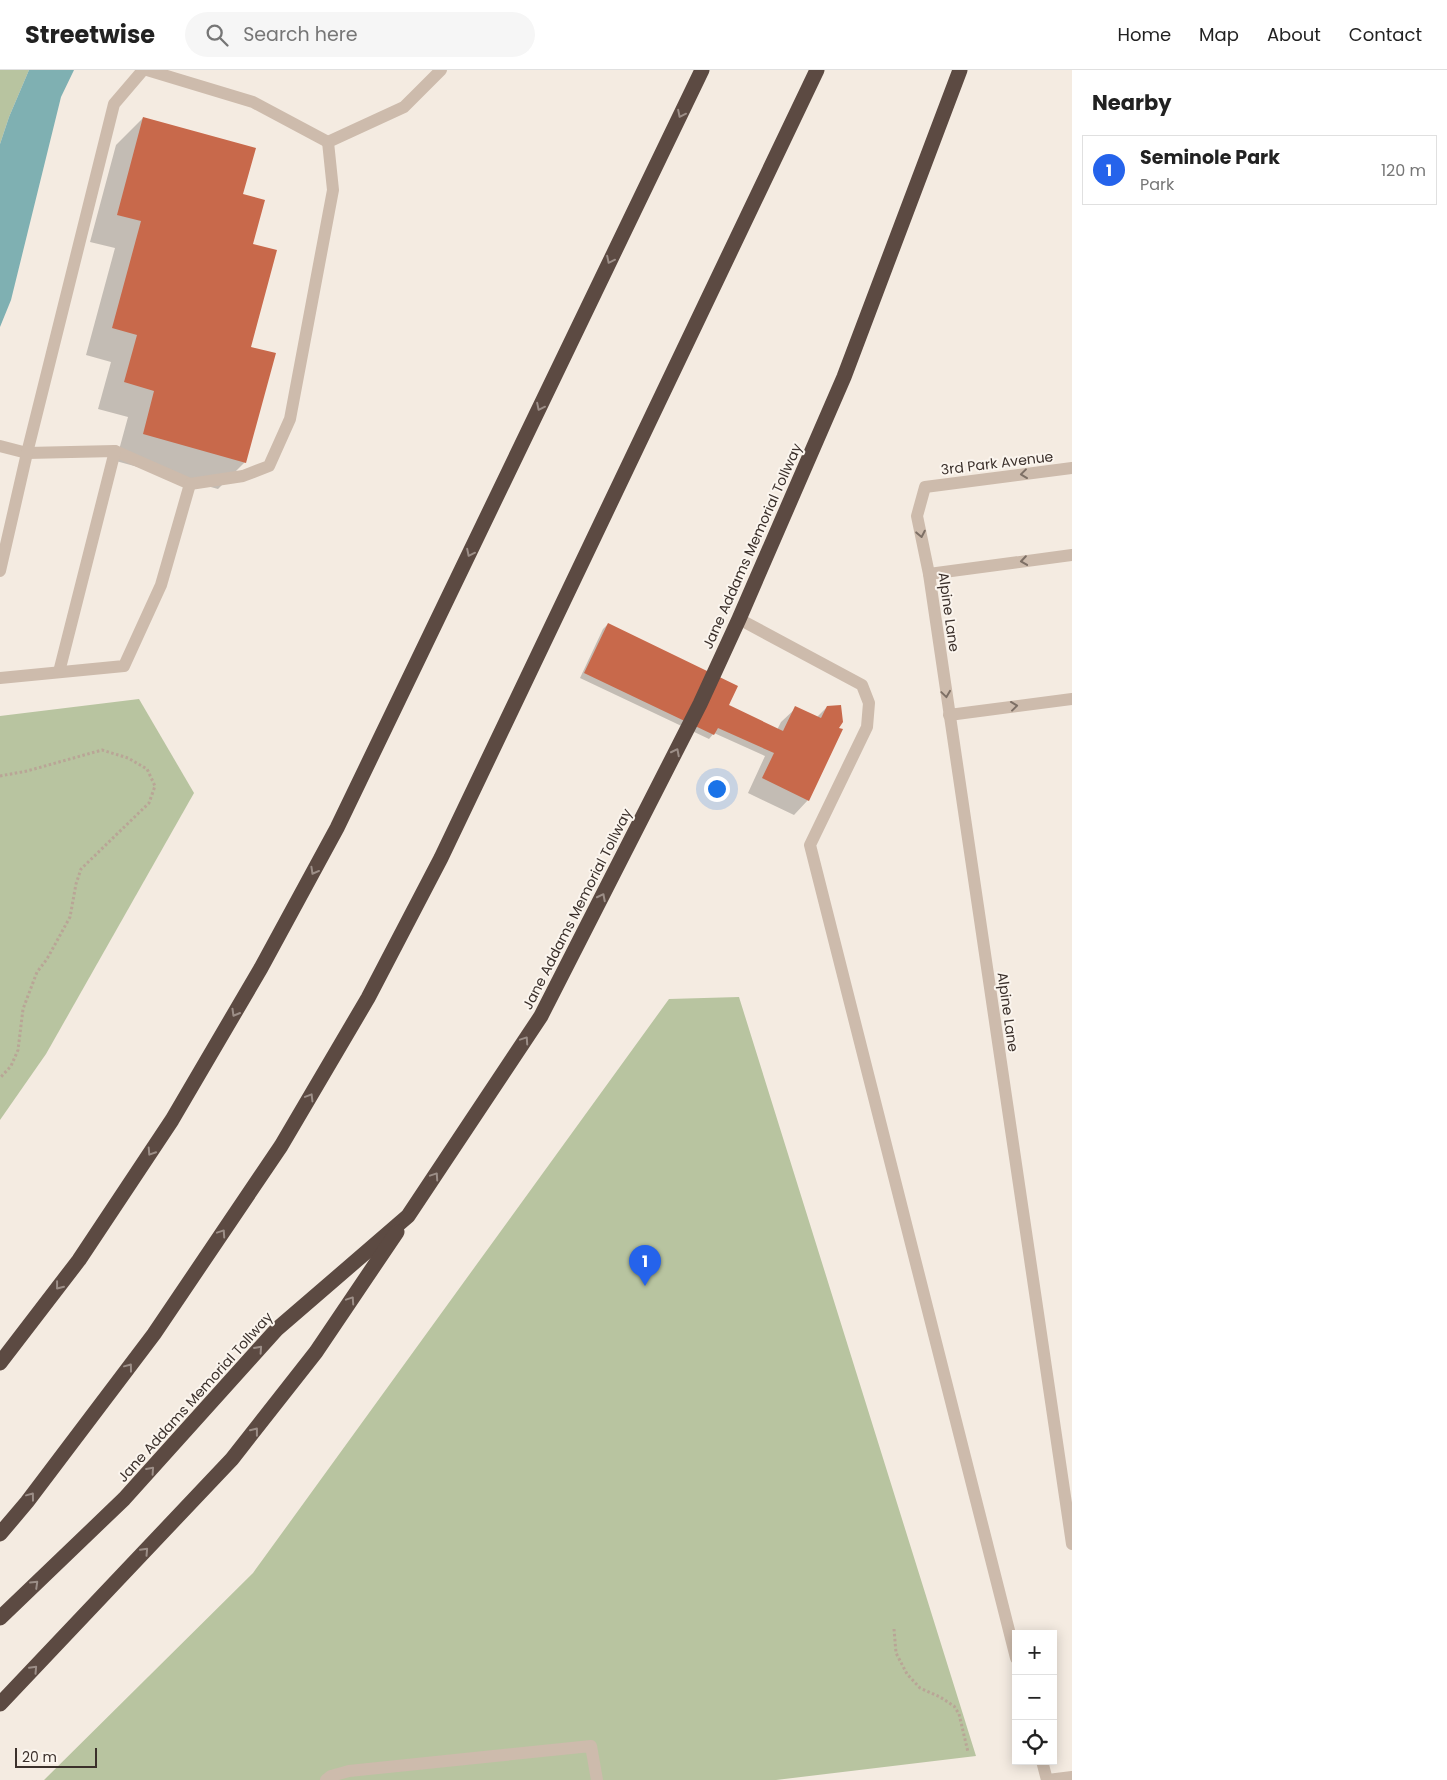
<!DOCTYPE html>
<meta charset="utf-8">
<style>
:root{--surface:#fff;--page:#f6f6f6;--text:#222;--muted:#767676;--line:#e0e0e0;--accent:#2563eb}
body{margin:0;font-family:Poppins,sans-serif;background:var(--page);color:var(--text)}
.controls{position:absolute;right:15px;bottom:15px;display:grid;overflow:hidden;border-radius:0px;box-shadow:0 2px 12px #0003}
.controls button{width:45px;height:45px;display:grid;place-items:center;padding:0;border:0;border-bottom:1px solid var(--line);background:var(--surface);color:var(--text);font:25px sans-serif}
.scale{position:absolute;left:15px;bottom:12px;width:82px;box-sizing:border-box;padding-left:5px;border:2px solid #3b302b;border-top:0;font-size:14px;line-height:18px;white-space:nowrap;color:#3b302b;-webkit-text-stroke:4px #fbf5ee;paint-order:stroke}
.you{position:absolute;left:716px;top:718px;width:18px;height:18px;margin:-12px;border:4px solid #fff;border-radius:50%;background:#1a73e8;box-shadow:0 0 0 8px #1a73e833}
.badge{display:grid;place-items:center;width:32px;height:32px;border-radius:50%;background:var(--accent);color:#fff;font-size:16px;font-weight:700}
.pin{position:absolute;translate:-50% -41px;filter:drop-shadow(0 1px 2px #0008)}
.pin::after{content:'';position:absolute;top:26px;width:18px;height:15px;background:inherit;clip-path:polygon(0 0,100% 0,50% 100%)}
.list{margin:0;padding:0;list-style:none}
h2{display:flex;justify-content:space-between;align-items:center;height:65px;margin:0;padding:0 20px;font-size:21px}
h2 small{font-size:16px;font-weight:400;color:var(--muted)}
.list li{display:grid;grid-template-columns:32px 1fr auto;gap:15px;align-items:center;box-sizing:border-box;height:70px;margin:0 10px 10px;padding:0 10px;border:1px solid var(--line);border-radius:0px}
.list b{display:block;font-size:19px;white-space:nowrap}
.list p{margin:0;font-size:16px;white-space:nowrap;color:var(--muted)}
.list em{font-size:16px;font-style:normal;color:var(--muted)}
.icon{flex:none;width:28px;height:28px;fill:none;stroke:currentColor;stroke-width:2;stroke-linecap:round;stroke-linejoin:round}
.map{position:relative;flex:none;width:1072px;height:1710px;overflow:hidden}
header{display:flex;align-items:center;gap:30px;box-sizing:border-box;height:70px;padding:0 25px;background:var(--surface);border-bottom:1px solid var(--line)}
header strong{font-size:24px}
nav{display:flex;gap:28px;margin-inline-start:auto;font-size:18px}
.search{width:350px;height:45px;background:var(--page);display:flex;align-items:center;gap:12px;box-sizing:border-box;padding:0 18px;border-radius:28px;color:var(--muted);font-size:19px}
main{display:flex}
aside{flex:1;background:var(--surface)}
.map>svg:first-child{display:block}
.green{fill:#b8c4a0}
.water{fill:#7fb0b2}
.shadow{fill:#0003}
.building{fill:#c8694b}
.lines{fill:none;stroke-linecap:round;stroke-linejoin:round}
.path{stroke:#b9a596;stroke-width:3;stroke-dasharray:2.5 2.5;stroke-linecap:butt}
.service{stroke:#cdbbac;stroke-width:12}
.minor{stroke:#cdbbac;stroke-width:12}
.motorway{stroke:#5c4a42;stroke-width:15}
.oneway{stroke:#9c8e87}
.oneway2{stroke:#7d6f65}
.labels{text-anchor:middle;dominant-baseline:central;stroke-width:4;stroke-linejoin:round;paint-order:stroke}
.street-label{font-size:14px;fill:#3b302b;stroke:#fbf5ee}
</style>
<header>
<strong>Streetwise</strong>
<div class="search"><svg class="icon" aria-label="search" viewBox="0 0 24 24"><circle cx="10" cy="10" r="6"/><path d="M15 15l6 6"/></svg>Search here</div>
<nav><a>Home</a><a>Map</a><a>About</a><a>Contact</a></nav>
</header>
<main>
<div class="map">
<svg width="1072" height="1710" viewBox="0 0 1072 1710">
<rect width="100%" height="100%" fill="#f4ebe1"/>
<g class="green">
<polygon points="0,0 29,0 9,47 0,74"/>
<polygon points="139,629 194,723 46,984 0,1050 0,646"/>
<polygon points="739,927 976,1686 776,1710 44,1710 253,1503 669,929"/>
</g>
<polygon class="water" points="29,0 74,0 61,27 11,230 0,257 0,74 9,47"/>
<g class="shadow">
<polygon points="143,48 242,125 252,175 245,392 218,419 116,391 128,347 98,339 111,292 86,285 115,178 90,172 116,75"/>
<polygon points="608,554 727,636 777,660 781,652 796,638 817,647 827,637 808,730 794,745 748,723 765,686 714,663 709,669 580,608 603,559"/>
</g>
<g class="building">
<polygon points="143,47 256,78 243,124 265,130 253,174 277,180 251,277 276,283 246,393 143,364 154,321 124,312 137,265 112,258 141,151 117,145"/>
<polygon points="608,553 738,616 729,635 783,661 795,636 821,648 827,636 841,635 843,652 839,658 843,659 809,731 762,708 774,683 718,658 714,665 584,603"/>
</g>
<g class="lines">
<g class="path">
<polyline points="0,706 27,701 102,680 128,688 147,699 155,716 149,733 81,799 76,814 70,847 47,889 37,902 23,939 18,980 11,996 0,1008"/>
<polyline points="894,1559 896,1583 907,1604 920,1618 940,1627 954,1636 959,1644 968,1682"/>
</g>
<g class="service">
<polyline points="147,0 253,32 328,72"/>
<polyline points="0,376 27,383 115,381 190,414 161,515 124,596 0,608"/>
<polyline points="190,414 243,406 269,396 290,349 333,120 328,72 404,37 441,0"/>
<polyline points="0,501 27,383 114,34 143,0"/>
<polyline points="739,549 862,615 869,633 867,657 810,775 1016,1588"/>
<polyline points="59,602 115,381"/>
<polyline points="1042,1691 1047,1710"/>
<polyline points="326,1710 331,1706 349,1701 591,1676 597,1710"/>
</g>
<g class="minor">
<polyline points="1072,398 925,417 917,446 929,504 1072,1474"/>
<polyline points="929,504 1072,485"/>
<polyline points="949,645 1072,629"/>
<polyline points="1048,1710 1072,1707"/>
</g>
<g class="motorway">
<polyline points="0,1293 79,1190 172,1050 261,898 337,758 702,0"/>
<polyline points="0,1464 27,1432 154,1264 281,1076 368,928 441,788 817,0"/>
<polyline points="0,1548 124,1429 277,1259 408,1146 541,946 700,634 739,549 844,307 960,0"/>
<polyline points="0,1634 232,1389 316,1282 397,1162"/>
</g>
</g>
<defs><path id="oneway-chevron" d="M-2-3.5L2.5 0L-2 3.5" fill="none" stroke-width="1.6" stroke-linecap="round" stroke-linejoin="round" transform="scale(1.25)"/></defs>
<g class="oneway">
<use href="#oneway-chevron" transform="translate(681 44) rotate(116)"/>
<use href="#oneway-chevron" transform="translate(610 190) rotate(116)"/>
<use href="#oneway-chevron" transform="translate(540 337) rotate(116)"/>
<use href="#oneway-chevron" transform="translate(470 483) rotate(116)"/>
<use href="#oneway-chevron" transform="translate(676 682) rotate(-63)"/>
<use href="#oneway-chevron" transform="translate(314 801) rotate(119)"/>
<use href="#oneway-chevron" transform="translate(602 827) rotate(-63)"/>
<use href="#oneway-chevron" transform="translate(235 943) rotate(120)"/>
<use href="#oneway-chevron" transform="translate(525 970) rotate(-56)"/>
<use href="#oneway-chevron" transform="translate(310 1027) rotate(-59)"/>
<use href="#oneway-chevron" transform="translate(151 1082) rotate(123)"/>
<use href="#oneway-chevron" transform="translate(435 1106) rotate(-56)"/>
<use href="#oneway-chevron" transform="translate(222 1163) rotate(-56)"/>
<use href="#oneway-chevron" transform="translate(59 1216) rotate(128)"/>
<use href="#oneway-chevron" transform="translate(351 1230) rotate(-56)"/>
<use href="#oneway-chevron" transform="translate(259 1279) rotate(-48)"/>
<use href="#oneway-chevron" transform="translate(129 1297) rotate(-53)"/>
<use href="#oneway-chevron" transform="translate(255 1361) rotate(-52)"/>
<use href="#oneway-chevron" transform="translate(151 1400) rotate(-48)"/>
<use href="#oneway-chevron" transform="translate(31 1426) rotate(-53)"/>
<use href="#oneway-chevron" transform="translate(145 1481) rotate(-47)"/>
<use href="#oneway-chevron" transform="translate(35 1514) rotate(-44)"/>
<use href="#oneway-chevron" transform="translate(34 1599) rotate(-47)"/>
</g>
<g class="oneway2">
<use href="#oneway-chevron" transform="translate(1024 404) rotate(173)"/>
<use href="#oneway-chevron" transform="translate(921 464) rotate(79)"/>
<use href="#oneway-chevron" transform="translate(1024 491) rotate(172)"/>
<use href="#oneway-chevron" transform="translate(946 624) rotate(82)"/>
<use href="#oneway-chevron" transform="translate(1014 636) rotate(-7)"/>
</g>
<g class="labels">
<g class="street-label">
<text transform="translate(997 393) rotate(-7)">3rd Park Avenue</text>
<text transform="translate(752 476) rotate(-66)">Jane Addams Memorial Tollway</text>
<text transform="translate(949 542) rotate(82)">Alpine Lane</text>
<text transform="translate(577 839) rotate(-63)">Jane Addams Memorial Tollway</text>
<text transform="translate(1008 942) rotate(82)">Alpine Lane</text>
<text transform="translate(195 1327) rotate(-48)">Jane Addams Memorial Tollway</text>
</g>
</g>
</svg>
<div class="controls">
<button>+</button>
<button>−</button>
<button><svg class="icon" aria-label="locate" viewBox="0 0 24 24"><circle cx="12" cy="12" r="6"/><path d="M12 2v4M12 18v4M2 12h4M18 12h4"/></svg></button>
</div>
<div class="scale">20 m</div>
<div class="you"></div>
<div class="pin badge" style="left:645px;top:1216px">1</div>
</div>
<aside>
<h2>Nearby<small></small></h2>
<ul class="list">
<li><span class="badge">1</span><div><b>Seminole Park</b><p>Park</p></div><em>120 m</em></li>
</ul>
</aside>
</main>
